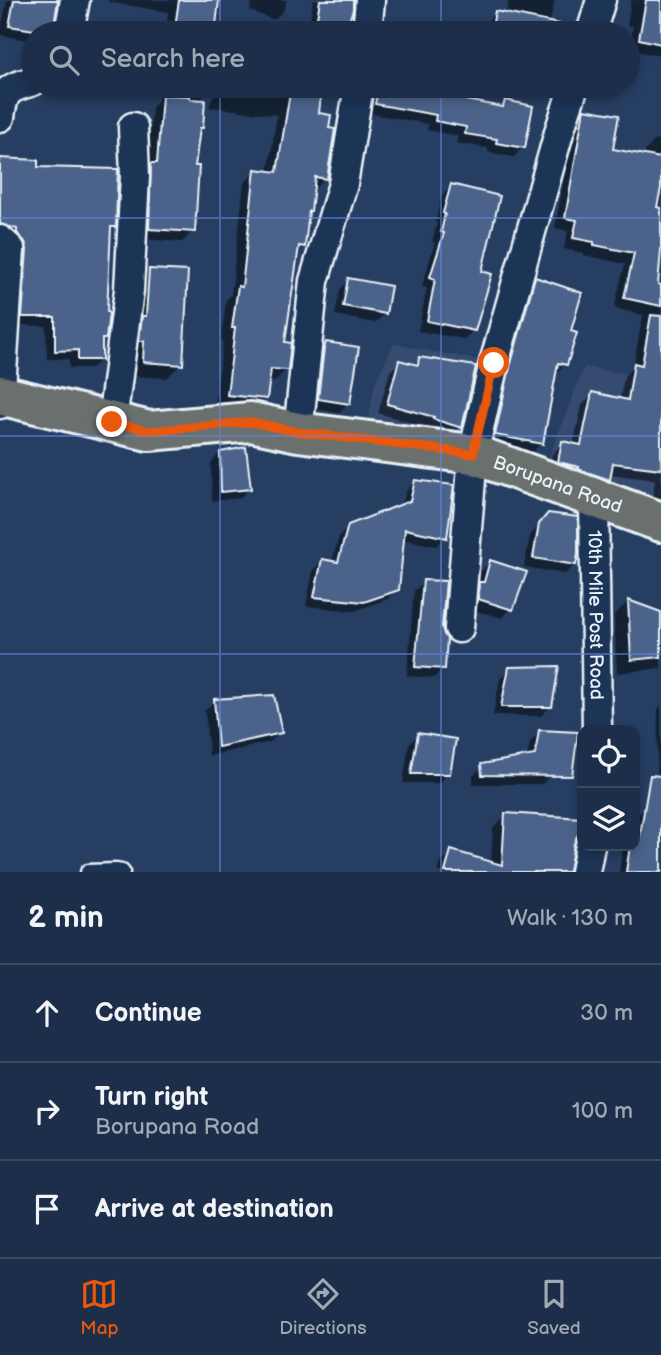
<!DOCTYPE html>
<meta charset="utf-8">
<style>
:root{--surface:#1c2e49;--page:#253650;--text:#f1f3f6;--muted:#a0a8b4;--line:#3a4a61;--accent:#ea580c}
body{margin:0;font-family:"Balsamiq Sans",sans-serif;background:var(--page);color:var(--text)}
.controls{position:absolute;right:21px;bottom:21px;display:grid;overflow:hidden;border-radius:14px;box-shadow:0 4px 10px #0003}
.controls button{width:63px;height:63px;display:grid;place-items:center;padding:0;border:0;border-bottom:2px solid var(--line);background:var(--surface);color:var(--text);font:35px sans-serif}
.stop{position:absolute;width:21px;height:21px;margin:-16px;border:5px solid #ea580c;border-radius:50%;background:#fff}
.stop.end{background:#ea580c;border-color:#fff;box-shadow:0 2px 7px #0008}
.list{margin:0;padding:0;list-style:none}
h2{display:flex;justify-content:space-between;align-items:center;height:91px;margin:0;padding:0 28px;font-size:30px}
h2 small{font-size:23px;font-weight:400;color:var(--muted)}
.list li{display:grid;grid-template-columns:46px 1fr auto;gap:21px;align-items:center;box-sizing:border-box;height:98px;padding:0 28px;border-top:2px solid var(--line)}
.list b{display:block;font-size:26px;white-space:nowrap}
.list p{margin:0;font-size:23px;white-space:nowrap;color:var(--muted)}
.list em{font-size:23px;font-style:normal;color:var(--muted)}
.icon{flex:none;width:38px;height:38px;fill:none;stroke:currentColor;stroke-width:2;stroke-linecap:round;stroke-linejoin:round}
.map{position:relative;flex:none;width:661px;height:872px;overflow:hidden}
.search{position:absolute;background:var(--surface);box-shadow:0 4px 10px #0003;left:21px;right:21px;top:21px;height:77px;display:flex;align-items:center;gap:18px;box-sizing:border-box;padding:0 24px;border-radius:38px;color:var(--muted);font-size:26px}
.sheet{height:385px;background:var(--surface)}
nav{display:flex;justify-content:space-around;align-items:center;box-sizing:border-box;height:98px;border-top:2px solid var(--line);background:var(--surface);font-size:19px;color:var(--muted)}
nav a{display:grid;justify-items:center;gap:4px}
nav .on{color:var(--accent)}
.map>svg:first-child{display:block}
.built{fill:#354c70}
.shadow{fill:#0007}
.building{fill:#4c648a;stroke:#e8f1f8;stroke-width:2}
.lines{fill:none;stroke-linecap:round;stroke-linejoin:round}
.service-casing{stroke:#e8f1f8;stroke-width:19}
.minor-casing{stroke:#e8f1f8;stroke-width:33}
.primary-casing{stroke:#e8f1f8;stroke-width:44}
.service{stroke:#1d3557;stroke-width:14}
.minor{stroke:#1d3557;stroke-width:28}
.primary{stroke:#6a706d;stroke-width:38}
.route{stroke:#ea580c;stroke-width:9}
.grid{fill:none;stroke:#6487e3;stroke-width:2;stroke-opacity:0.55}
.labels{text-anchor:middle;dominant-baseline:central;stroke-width:6;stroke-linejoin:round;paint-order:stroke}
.street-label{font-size:19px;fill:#e8f1f8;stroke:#1d3557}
</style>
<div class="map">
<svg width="661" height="872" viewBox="0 0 661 872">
<rect width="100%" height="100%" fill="#263e61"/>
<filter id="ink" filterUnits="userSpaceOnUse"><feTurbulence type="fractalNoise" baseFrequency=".0143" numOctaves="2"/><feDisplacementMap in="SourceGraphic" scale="14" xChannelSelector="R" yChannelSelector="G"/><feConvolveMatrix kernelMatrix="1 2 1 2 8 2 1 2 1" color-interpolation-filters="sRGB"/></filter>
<g filter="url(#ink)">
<g class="built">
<polygon points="394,344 494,363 473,454 368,422 375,382"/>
<polygon points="584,367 661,379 661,522 541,479"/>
</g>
<g class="shadow">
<polygon points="7,0 56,0 51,33 33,33 33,41 0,35"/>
<polygon points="108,0 217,0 213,33 166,33 168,12 108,2"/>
<polygon points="252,0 287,0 283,11 274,20 250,11"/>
<polygon points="313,0 352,0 344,31 349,31 349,33 308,33"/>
<polygon points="509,0 555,0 547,33 484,33 486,22 495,13 506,15"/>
<polygon points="631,0 661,0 661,56 629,50 633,26 627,25"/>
<polygon points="159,86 207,86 206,94 203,96 201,127 198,131 193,167 193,231 182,242 139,239 147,169 152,107 158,101"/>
<polygon points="217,86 320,86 317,115 325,178 313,190 309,211 307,213 304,246 297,253 283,344 286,370 274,382 267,381 265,399 253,411 215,406 223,340 221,340 226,300 231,295 244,183 256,171 268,173 277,115 209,107"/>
<polygon points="372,86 460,86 457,99 499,108 505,102 523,147 514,157 488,152 488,148 456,143 458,136 427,130 428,124 367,113"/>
<polygon points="585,111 611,151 644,157 645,151 655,140 659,141 661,128 661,257 659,257 656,286 661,287 661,511 651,509 655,480 609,474 608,479 597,489 549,472 552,454 563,443 573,445 582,405 593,394 620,400 624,376 633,367 643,315 614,308 625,264 584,255 584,253 564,249 568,231 555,228 574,121"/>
<polygon points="0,160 36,169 114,226 109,231 104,338 100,342 101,359 91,368 69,368 69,359 47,359 46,326 14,325 0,235"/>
<polygon points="451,186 480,272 474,330 464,339 418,331 427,288 422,287 435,242 432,242 437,223 435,223 442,196"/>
<polygon points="149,270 181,364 167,378 130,376 135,285"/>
<polygon points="536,279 569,332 565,364 554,375 541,443 530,455 484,446 524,291"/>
<polygon points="349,280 385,313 375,323 335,315 340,290"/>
<polygon points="326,344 348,403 339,413 310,408 317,354"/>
<polygon points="420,359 460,427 451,436 425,429 425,427 378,413 390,371 400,362 413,366"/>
<polygon points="220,453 249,488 240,498 212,501 211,463"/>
<polygon points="415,482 446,537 436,546 402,539 397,589 387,599 354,611 306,606 313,570 323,561 332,562 339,537 349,527 402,506 406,491"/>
<polygon points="539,525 575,564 565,574 524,567 530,536"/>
<polygon points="491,562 511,609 502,618 469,609 470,593 477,587 481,571"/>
<polygon points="424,582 441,627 443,668 434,678 407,676 414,591"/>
<polygon points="628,602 661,614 661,668 617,673 614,615"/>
<polygon points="510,669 551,706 541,716 493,715 500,679"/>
<polygon points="215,701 280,733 270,742 209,756 205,710"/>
<polygon points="661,706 661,786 657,786 658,709"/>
<polygon points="540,732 571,766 562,776 551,775 542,784 473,784 473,776 482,766 527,758 530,742"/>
<polygon points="419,735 449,773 439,783 403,783 409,744"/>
<polygon points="646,807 661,809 661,872 619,872 622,851 628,846 635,846 636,816"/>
<polygon points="506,815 575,836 568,863 559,872 437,872 439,865 452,852 491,864 493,828"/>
</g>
<g class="building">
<polygon points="14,0 58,0 53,33 9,26"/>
<polygon points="179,0 219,0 215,33 174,33"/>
<polygon points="320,0 353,0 353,9 345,33 340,33 316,24"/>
<polygon points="646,0 661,0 661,44 639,39"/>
<polygon points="495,11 560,24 559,33 491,33"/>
<polygon points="291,86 322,86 319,113 331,115 329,128 335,129 327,179 315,177 311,211 309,211 305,247 299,246 285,342 291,343 288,370 271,369 267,399 227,395 235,328 232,328 238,286 242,287 255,169 277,172"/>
<polygon points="379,86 461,86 459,97 467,98 466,100 503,107 505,100 533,106 525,148 496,143 497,139 465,134 466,127 435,121 436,115 375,104"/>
<polygon points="162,95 190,96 190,99 205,100 203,128 200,128 195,166 199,166 195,232 149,229 151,163 157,163"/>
<polygon points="584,109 619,115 613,149 661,158 661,188 657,207 661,208 661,250 658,284 661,285 661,306 624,298 634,253 594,245 594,242 573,238 577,220 565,218"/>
<polygon points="0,158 38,160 38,167 118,169 116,227 111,227 107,312 109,313 106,339 102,339 102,360 78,360 78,350 55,351 55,317 22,317 27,249 25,242 17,233 17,229 0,224"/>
<polygon points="451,184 500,196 482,271 492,274 475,331 427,321 435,279 430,277 444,233 441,232 445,214 443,213"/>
<polygon points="149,269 188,271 183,365 143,362 144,341 139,341 142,316 146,316"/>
<polygon points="535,277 582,293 571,331 577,333 567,365 558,363 543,444 495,435 510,367"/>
<polygon points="348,278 391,286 386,314 343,306"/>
<polygon points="651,315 661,316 661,469 613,463 610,480 578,469 579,467 558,462 562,441 581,445 592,392 628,400 634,363 642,365"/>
<polygon points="326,342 359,347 350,404 318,399 324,348"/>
<polygon points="419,357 476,366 462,428 433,419 434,417 387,404 399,360 418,365"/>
<polygon points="246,447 251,489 221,492 220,452"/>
<polygon points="415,480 454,485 447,538 405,529 399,590 364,602 314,597 322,559 338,562 348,525 410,501"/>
<polygon points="548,513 578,517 578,554 576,565 533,558 539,524"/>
<polygon points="490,560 527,572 513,610 478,599 479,582 484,582"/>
<polygon points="423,580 446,581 442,627 444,634 447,639 445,669 415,667"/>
<polygon points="628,600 661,612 661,657 631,660"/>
<polygon points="559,666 552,707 501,707 509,667"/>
<polygon points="274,695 282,733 218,747 214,699"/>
<polygon points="539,730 578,732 572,776 482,775 481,764 535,755"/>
<polygon points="418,733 456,739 450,774 411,774"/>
<polygon points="650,775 661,776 661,872 626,872 630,846 635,846 635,841 639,841"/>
<polygon points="505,813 582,818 581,833 577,836 574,843 569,872 445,872 451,850 502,865"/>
</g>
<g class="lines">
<g class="service-casing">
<polyline id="service" points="88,872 116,871 122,872"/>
</g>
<g class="minor-casing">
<g id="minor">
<polyline points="69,33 75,0"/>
<polyline points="367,33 370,0"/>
<polyline points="591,33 601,0"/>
<path d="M0,117C4,89 7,89 33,81"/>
<polyline points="0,240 10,249 0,404"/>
<polyline points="112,422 129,290 135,176 133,127"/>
<polyline points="298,432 314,281 343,184 359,86"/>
<path id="s1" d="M594,499L597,730"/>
<polyline points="459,628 473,454 494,363 560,129 574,86"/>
<polyline points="585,872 590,846"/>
</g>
</g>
<g class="primary-casing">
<g id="primary">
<path id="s2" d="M0,395L149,431L251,422L298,432L473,454L661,522"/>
</g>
</g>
<use href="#service" class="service"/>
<use href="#minor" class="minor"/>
<use href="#primary" class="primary"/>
</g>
</g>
<g class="lines" filter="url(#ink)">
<polyline class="route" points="112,422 149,431 251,422 298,432 473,454 494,363"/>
</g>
<path class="grid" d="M220,0V33M441,0V33M220,86V872M441,86V872M0,218H661M0,436H661M0,654H661"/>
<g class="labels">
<g class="street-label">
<text stroke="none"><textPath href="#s2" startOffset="570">Borupana Road</textPath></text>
<text stroke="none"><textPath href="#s1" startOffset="116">10th Mile Post Road</textPath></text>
</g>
</g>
</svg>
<div class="controls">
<button><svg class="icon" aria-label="locate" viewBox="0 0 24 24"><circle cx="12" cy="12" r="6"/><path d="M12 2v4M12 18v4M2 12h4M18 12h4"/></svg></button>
<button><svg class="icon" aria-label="layers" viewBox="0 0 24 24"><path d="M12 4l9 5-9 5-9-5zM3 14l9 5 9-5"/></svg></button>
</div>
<div class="stop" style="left:494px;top:363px"></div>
<div class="stop end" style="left:112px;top:422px"></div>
<div class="search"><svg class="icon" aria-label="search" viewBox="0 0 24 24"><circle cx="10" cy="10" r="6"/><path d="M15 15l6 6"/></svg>Search here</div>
</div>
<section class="sheet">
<h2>2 min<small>Walk · 130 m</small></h2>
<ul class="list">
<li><svg class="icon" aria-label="ahead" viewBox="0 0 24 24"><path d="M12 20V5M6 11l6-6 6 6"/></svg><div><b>Continue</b></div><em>30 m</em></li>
<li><svg class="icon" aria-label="right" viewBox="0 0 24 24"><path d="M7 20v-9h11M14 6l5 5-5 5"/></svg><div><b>Turn right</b><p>Borupana Road</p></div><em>100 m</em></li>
<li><svg class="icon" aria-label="arrive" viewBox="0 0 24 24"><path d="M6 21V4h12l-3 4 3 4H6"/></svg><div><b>Arrive at destination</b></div></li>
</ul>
</section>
<nav>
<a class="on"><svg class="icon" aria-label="map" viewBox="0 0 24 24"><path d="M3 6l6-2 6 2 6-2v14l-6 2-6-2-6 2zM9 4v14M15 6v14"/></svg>Map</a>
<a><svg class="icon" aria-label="directions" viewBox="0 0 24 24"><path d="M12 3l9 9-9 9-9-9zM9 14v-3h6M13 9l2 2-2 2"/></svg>Directions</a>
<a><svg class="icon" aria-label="saved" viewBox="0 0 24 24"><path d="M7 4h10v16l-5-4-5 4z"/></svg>Saved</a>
</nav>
